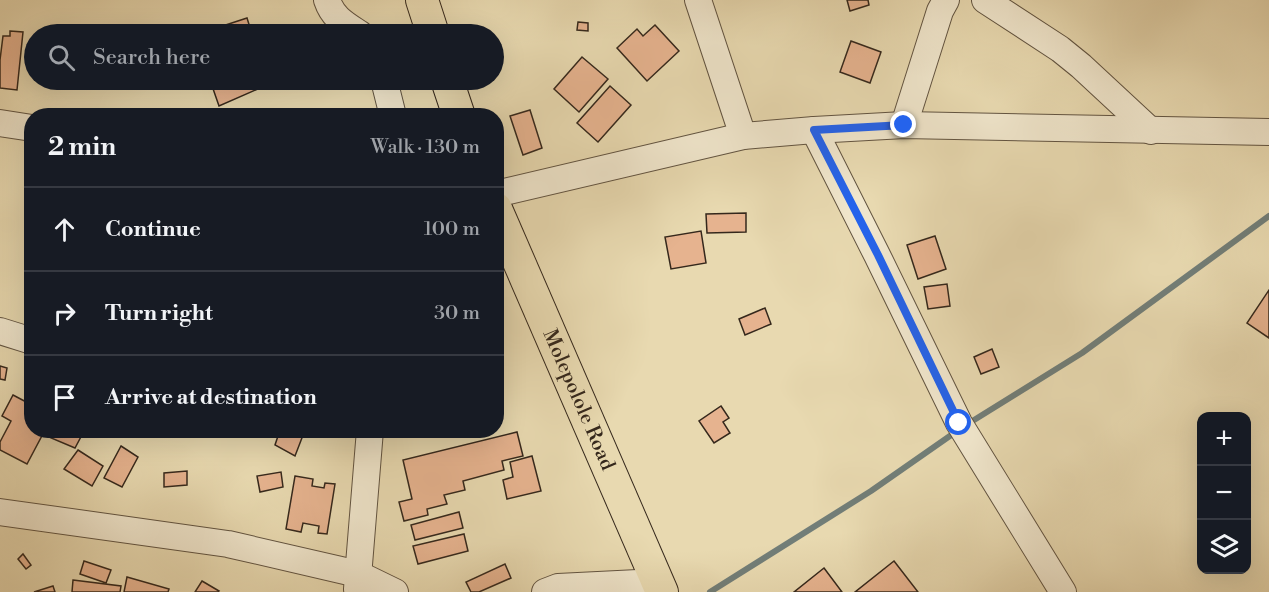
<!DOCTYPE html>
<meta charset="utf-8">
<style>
:root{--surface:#171b24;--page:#20242c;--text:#f1f3f6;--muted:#9ea1a6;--line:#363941}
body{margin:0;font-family:"Libre Bodoni",serif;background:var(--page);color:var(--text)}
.controls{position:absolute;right:18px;bottom:18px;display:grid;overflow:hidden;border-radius:12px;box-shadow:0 6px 24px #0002}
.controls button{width:54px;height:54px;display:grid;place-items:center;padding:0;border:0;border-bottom:2px solid var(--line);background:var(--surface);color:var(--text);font:30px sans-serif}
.stop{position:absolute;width:18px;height:18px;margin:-14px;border:4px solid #2563eb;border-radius:50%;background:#fff}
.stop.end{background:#2563eb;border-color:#fff;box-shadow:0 2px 6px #0008}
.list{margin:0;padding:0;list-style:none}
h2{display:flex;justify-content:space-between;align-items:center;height:78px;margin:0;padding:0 24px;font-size:26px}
h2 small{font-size:20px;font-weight:400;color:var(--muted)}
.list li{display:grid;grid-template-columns:39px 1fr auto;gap:18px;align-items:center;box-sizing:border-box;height:84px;padding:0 24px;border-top:2px solid var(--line)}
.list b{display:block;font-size:22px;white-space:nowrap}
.list em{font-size:20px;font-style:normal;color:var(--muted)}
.icon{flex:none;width:33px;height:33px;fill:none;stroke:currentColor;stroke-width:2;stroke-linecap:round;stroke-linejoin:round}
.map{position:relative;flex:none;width:1269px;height:592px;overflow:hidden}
.search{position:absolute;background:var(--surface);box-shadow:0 6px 24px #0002;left:24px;top:24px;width:480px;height:66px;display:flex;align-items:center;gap:15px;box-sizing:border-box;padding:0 21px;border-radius:33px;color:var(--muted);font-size:22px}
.panel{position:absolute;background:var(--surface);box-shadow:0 6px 24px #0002;left:24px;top:108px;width:480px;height:330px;border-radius:24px}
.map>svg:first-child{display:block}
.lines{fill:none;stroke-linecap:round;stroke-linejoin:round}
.stream{stroke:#727e78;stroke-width:6}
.building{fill:#e6b38f;stroke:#35281c;stroke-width:1.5}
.minor-casing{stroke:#625441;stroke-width:28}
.major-casing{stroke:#35281c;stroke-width:34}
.minor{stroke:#f0e6cc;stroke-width:26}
.major{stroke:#e8d9b0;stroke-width:32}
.route{stroke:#2563eb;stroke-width:8}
.labels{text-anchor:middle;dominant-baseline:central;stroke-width:5;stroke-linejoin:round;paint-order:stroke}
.street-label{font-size:20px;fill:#35281c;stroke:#f0e6cc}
</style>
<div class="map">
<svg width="1269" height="592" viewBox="0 0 1269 592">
<rect width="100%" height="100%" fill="#e8d9b0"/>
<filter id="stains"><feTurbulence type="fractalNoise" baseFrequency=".00333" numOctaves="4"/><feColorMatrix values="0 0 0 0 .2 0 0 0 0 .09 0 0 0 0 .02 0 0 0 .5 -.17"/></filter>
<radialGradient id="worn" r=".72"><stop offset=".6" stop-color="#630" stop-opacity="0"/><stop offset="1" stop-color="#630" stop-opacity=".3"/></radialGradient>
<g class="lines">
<g class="stream">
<polyline points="966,425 1082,353 1269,216"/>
<polyline points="710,592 871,491 957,431"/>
</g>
</g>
<g class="building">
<polygon points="847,0 868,0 869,5 850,11"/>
<polygon points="247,18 252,34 198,34"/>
<polygon points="578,22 588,23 588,31 577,30"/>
<polygon points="655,25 679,51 647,81 617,48 637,29 643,36"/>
<polygon points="10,31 23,32 17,90 0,88 0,60 3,36 10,36"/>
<polygon points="851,41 881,52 870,83 840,72"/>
<polygon points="582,57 608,79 579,112 554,89"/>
<polygon points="210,80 268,80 269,84 219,106"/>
<polygon points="610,86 631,105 598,142 577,123"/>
<polygon points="530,110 542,148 523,155 510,116"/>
<polygon points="746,213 746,232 707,233 706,214"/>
<polygon points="701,231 706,263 671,269 665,237"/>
<polygon points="935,236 946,269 918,279 907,245"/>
<polygon points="947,284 950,306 928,309 924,287"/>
<polygon points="1269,290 1269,338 1247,323"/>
<polygon points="765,308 771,324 745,335 739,319"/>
<polygon points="992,349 999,367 981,374 974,357"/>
<polygon points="0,366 7,368 5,380 0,379"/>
<polygon points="13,395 32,405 32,430 45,430 27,464 0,450 0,442 11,421 2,416"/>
<polygon points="721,406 729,418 723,422 730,433 714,443 699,421"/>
<polygon points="47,430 83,430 84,431 75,448 44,435"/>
<polygon points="280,430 305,430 295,456 275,445"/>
<polygon points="517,432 523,456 502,461 504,470 463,481 465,490 444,495 447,504 427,509 428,515 404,521 399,502 412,499 403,460"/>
<polygon points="121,446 138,457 122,487 104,478"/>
<polygon points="78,450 103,466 92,486 64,469"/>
<polygon points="532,456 541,491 507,499 503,480 513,477 510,462"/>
<polygon points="187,471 187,485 164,487 164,473"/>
<polygon points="281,472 283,487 260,492 257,476"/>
<polygon points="295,476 313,479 312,486 324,488 325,483 335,484 327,534 318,533 319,526 303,523 301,532 286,529"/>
<polygon points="459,512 463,528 415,540 411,525"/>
<polygon points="464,534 468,551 418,564 413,546"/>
<polygon points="23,554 31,565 26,569 18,559"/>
<polygon points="84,561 111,570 106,583 80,574"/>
<polygon points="894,561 918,592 855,592"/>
<polygon points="505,564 511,578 479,592 471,592 466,582"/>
<polygon points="824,568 842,592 794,592"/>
<polygon points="127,577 169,589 168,592 124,592"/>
<polygon points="73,580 121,586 120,592 72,592"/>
<polygon points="202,581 219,591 218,592 195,592"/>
<polygon points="53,586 55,592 34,592"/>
</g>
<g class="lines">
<g class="minor-casing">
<g id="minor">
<path d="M327,0C333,18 345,24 360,34"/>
<polyline points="698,0 743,136"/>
<polyline points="985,0 1060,49 1081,66 1151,131"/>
<polyline points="384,80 393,116"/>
<polyline points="0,123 32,128"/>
<polyline points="904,125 940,11 946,0"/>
<polyline points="814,130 877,255 959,423 1063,592"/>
<polyline points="496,194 743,136 814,130 904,125 1269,132"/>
<polyline points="0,331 32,341"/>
<polyline points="0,512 228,544 358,574 395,592"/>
<polyline points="357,589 370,430"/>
<polyline points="545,592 558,587 658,582"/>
</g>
</g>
<g class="major-casing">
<g id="major">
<polyline points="422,0 433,34"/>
<polyline points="447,80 459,116"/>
<path id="s1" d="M496,209L662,592"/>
</g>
</g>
<use href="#minor" class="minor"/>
<use href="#major" class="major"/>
</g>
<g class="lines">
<polyline class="route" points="904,125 814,130 878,255 959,423"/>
</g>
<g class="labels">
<g class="street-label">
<text stroke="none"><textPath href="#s1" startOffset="208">Molepolole Road</textPath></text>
</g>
</g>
<rect width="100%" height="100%" filter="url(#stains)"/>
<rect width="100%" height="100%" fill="url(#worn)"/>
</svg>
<div class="controls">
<button>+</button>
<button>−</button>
<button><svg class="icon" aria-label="layers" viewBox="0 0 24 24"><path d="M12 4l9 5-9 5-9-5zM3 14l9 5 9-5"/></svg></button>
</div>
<div class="stop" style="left:959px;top:423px"></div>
<div class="stop end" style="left:904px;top:125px"></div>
<div class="search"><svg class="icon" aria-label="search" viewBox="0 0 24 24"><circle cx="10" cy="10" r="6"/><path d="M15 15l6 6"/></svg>Search here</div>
<section class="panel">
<h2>2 min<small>Walk · 130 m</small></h2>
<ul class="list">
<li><svg class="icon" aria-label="ahead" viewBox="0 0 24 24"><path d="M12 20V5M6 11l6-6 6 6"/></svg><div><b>Continue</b></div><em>100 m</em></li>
<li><svg class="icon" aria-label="right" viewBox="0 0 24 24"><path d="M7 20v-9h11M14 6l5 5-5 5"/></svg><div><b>Turn right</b></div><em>30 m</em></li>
<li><svg class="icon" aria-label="arrive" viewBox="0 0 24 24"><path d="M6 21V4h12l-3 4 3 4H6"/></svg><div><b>Arrive at destination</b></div></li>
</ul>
</section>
</div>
